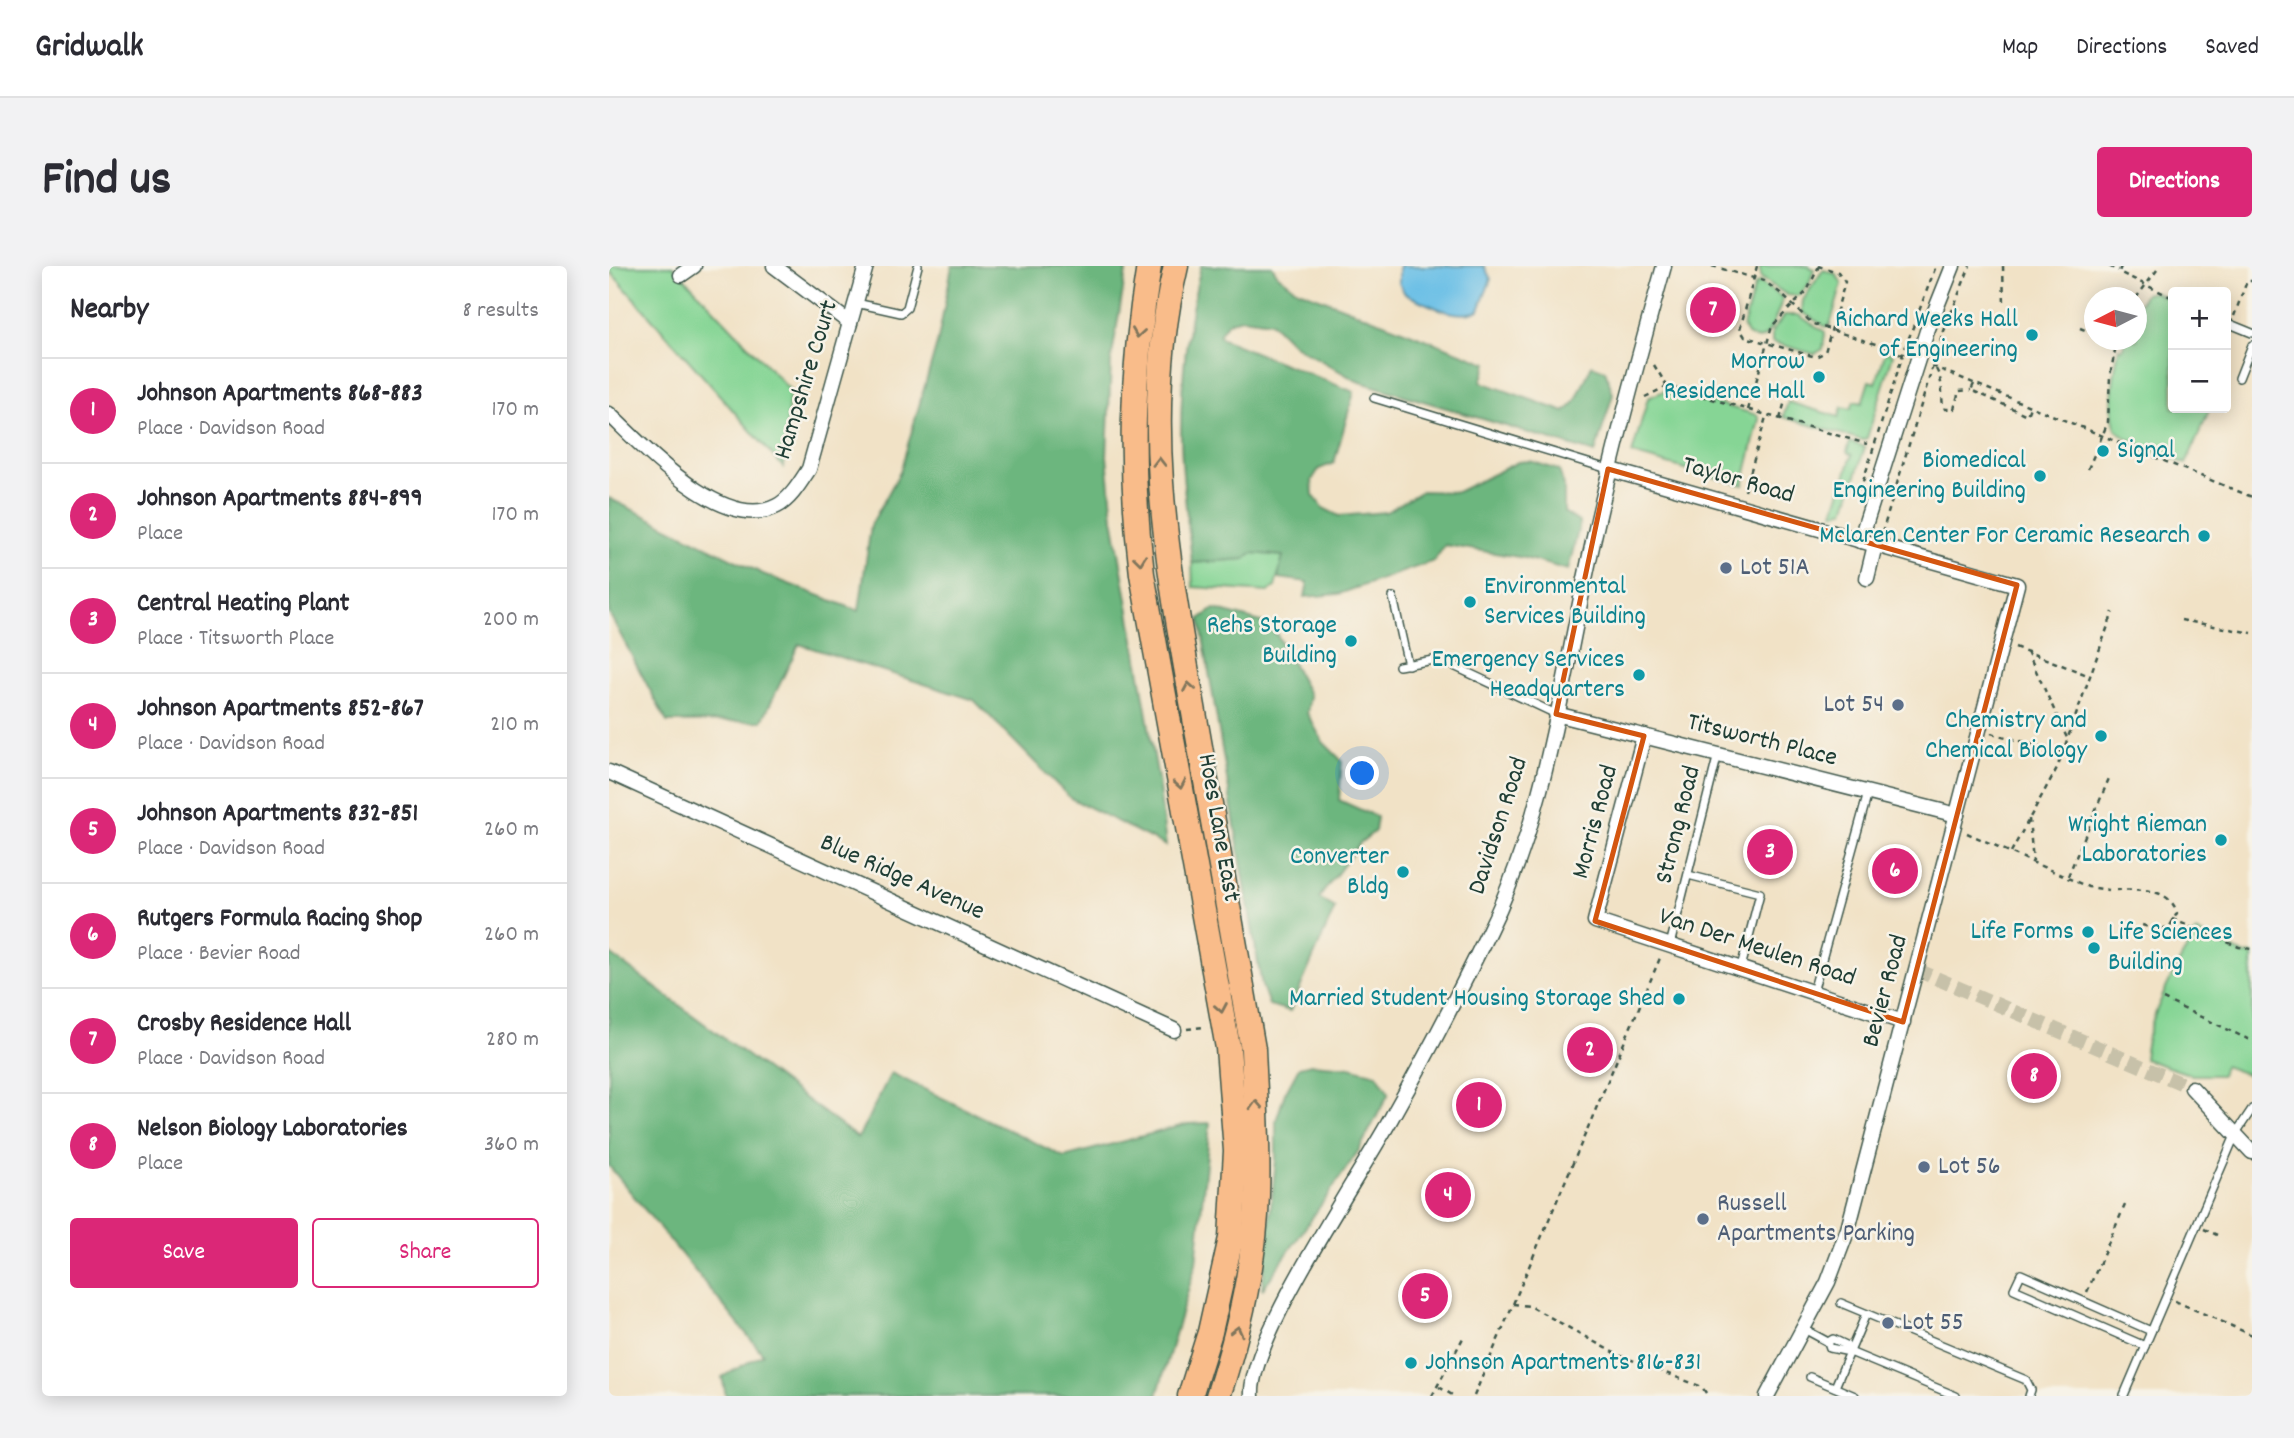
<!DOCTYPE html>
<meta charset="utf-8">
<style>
:root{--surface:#fff;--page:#f2f2f3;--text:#2b2b33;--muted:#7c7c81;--line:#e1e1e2;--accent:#db2777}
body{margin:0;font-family:Dekko,sans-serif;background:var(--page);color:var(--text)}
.controls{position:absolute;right:21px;top:21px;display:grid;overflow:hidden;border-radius:7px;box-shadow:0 4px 18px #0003}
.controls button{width:63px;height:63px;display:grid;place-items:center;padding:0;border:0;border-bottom:2px solid var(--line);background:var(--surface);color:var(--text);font:35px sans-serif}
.compass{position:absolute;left:1475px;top:21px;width:63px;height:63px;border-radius:50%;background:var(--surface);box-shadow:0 4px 18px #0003;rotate:264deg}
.you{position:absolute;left:754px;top:508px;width:24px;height:24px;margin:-18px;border:5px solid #fff;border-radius:50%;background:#1a73e8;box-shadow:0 0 0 10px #1a73e833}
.badge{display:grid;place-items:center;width:46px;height:46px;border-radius:50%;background:var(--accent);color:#fff;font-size:23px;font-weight:700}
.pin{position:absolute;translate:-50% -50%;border:4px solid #fff;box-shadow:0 2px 7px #0006}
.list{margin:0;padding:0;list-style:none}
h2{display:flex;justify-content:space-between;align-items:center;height:91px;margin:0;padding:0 28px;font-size:30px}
h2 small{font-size:23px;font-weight:400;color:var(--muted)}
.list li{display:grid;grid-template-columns:46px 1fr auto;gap:21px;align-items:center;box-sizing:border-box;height:105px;padding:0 28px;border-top:2px solid var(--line)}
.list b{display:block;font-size:26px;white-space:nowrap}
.list p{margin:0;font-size:23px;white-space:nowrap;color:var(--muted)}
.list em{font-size:23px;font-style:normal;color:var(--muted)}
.actions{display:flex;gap:14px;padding:21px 28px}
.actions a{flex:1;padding:16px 0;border:2px solid var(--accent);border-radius:7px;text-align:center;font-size:24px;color:var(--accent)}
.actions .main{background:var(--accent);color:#fff}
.map{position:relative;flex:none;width:1643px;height:1130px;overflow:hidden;border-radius:7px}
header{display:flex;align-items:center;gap:42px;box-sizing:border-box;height:98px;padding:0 35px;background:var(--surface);border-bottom:2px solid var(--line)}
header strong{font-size:33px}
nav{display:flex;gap:38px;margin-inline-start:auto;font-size:24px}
.intro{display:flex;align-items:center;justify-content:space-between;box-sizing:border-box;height:168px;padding:0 42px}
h1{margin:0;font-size:49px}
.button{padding:18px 32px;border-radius:7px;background:var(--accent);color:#fff;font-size:24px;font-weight:700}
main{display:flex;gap:42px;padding:0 42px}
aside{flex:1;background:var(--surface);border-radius:7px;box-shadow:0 4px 18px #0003}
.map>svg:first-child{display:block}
.green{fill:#86d595;stroke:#528964;stroke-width:2}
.forest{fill:#6cb67e;stroke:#467a59;stroke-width:2}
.water{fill:#6abfe6;stroke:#447e8d;stroke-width:2}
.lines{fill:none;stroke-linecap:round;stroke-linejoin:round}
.minor-tunnel{stroke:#c7c1a9;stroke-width:14;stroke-dasharray:14 7;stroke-linecap:butt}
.service-casing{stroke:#3e564a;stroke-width:10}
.minor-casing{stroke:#3e564a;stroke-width:17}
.trunk-casing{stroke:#3e564a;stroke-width:27}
.path{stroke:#3e564a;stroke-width:2.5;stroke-dasharray:5 5;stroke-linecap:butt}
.service{stroke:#fff;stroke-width:7}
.minor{stroke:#fff;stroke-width:14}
.trunk{stroke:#f9bc8a;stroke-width:24}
.oneway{stroke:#81765b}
.marked{fill:none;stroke:#d45610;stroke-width:5;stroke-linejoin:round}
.culture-dot{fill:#0f9aa8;stroke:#f7f3e8;stroke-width:2.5}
.service-dot{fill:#5c6f8a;stroke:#f7f3e8;stroke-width:2.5}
.labels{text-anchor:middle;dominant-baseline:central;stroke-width:5;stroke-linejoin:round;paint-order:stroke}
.culture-label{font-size:26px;fill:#0d838f;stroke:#f7f3e8;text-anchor:end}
.street-label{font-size:26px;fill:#1f3d34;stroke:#f7f3e8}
.service-label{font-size:26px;fill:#4e5e75;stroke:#f7f3e8;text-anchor:start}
</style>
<header>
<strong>Gridwalk</strong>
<nav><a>Map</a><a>Directions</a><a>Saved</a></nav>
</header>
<div class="intro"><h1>Find us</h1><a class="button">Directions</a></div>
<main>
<aside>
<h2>Nearby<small>8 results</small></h2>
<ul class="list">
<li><span class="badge">1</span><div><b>Johnson Apartments 868-883</b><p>Place · Davidson Road</p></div><em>170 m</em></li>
<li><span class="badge">2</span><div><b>Johnson Apartments 884-899</b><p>Place</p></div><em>170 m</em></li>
<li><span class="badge">3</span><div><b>Central Heating Plant</b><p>Place · Titsworth Place</p></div><em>200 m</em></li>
<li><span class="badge">4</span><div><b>Johnson Apartments 852-867</b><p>Place · Davidson Road</p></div><em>210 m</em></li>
<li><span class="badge">5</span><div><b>Johnson Apartments 832-851</b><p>Place · Davidson Road</p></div><em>260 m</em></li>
<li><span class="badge">6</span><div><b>Rutgers Formula Racing Shop</b><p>Place · Bevier Road</p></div><em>260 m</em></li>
<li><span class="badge">7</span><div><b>Crosby Residence Hall</b><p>Place · Davidson Road</p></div><em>280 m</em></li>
<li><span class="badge">8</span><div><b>Nelson Biology Laboratories</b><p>Place</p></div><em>360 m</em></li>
</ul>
<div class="actions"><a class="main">Save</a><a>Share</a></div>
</aside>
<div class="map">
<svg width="1643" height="1130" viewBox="0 0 1643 1130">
<rect width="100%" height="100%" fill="#f7f3e8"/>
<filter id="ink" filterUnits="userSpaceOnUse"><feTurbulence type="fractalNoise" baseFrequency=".0143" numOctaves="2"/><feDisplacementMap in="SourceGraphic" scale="14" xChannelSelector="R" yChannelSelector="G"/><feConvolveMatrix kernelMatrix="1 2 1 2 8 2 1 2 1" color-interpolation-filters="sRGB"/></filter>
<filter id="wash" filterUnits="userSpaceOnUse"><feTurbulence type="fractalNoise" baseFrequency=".00686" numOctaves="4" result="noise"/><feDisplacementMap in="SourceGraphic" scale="28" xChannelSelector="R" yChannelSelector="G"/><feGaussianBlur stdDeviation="1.57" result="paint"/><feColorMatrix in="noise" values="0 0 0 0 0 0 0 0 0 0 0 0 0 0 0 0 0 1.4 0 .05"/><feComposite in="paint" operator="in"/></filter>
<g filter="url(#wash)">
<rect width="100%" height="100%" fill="#f1e2c6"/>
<g class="green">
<polygon points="0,0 64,0 181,124 174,201 0,4"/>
<polygon points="1151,0 1199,0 1205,3 1200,18 1190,30 1178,29 1151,11"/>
<polygon points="1214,4 1227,8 1233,18 1221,59 1217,61 1193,46 1194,34"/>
<path d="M1150,16L1174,32C1171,40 1163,65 1155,71C1150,75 1143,71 1138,69L1134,61L1146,19Z"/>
<path d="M1545,26L1564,35V142H1601L1577,198C1563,191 1515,175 1508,164C1498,147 1506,101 1510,82L1513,83L1516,77L1513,74H1528V40L1536,28Z"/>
<polygon points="1176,49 1189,49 1216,66 1214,83 1205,88 1163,76 1163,65"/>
<polygon points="1277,84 1284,89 1258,172 1253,174 1174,151 1179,136 1230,151 1233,141 1242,143 1245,135 1253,137 1260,115 1267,117"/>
<polygon points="1059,123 1148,149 1150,153 1134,219 1023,188 1039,132"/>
<polygon points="1241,176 1256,181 1236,244 1228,247 1225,246 1243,189 1238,186"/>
<polygon points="643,287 674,290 666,321 659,326 584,321 583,297 636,293"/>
<path d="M1587,666L1637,689L1643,688V810L1615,800L1612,809H1583L1535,793C1538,753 1567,701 1587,666Z"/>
</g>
<g class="forest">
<polygon points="343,0 518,0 502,95 498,190 504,252 549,513 557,580 461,532 365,434 190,378 153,455 58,456 0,347 0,232 154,308 250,345 262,259 291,206 329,74"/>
<path d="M592,0H663L668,8L687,23L878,97L872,116L956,146L966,136L983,99L996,104L1004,128L986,187L748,115L685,79L662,56L633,52L619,56L610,69L613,73L745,126L725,197L710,203L703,214L704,229L714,242L730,250L777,246L813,225L848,226L909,196L921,195L950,204L955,220V246L971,257L959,304L916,292L836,279L825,295L730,328L696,331L699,316L669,312L674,290L643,287L636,293L583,297C579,254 572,210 572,167C572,112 579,54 592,0Z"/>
<polygon points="605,343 652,356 668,369 701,430 698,447 714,476 733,495 730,534 768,551 766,565 751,577 710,632 726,642 681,745 660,739 653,720 591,353"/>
<polygon points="0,687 249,872 282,807 455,891 579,858 601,857 587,997 548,1130 117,1130 113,1111 154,1088 0,900"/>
<polygon points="702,798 741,801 768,808 780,827 750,884 653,1024 667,894 667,855 676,827 690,801"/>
</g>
<path class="water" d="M790,0H875L882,13L870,44C847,56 818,37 796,28L790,17Z"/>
</g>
<g filter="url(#ink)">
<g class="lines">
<polyline class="minor-tunnel" points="1308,704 1583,822"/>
<g class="service-casing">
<g id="service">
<polyline points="247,37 292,47 298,42 309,0"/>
<polyline points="1621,58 1643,67"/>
<polyline points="1630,112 1643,79"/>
<polyline points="765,132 999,203"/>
<polyline points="784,331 799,399"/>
<polyline points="790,400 830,393 947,448"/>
<polyline points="1079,609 1151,627 1132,702"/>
<polyline points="1061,679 1109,488"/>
<polyline points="1204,726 1259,527"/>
<polyline points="1232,1037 1417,1114 1422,1124 1420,1130"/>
<polyline points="1195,1063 1219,1076 1221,1082 1241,1086 1347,1130"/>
<polyline points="1219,1076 1224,1073 1237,1079 1241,1086"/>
<polyline points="1536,1080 1405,1023 1412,1008 1542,1065"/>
<polyline points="1201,1111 1246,1130"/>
<polyline points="1226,1121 1257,1048"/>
<polyline points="1515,1129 1627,867 1643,843"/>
</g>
</g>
<g class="minor-casing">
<g id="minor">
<polyline points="165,0 241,57"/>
<polyline points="72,9 85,0"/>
<path d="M0,148C35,181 114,268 168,240C182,233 192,215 200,203L257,0"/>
<polyline points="999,203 1408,319 1239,963 1219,1016 1158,1130"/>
<polyline points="1251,275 1318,65 1344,0"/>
<polyline points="1258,312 1266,279"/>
<polyline points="947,448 1348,549"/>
<polyline points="1035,470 986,655 1294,756"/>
<polyline points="0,506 565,764"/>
<polyline points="1583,822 1643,886"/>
<path d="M643,1130C639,1073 753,907 784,849C818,789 850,727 880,665C934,556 951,431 976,313C998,207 1026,104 1055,0"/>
</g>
</g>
<g class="trunk-casing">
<g id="trunk">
<path d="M540,0C522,107 520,201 533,308L619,782L627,885L622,972L601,1066L581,1130"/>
<path d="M567,0C530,156 560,304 587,458C606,567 625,675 644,783C646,832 650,880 648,929C646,997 630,1066 609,1130"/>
</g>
</g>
<g class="path">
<polyline points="1103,0 1155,15 1170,26 1204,58 1282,83 1294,89"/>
<polyline points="1148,0 1131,63 1136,71 1207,91 1216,86 1236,16 1229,6 1209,0"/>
<polyline points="1394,0 1395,39"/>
<polyline points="1500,0 1509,5"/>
<polyline points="1512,0 1510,6 1564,32"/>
<polyline points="1527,32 1551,0"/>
<polyline points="1625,50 1638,15 1643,15"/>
<polyline points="1471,62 1486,68"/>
<polyline points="1500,74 1507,77"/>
<polyline points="1045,99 1058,120"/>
<polyline points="1323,100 1643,231"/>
<path d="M1327,103C1337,121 1330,134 1336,143H1345L1350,125L1362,124"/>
<polyline points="1365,118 1362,124 1418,149 1421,141"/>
<polyline points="1036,131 1058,120 1258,178"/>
<polyline points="1139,144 1163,60 1198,25 1210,0"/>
<polyline points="1171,153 1176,135"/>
<polyline points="1479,203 1499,156 1501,110 1508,74"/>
<polyline points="1136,225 1157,151"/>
<polyline points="1251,225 1295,85 1327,0"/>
<polyline points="1273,267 1333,70 1361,0"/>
<polyline points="1572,354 1643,367"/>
<polyline points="1406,381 1481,410"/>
<polyline points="1418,385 1458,472"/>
<polyline points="1382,467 1453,486"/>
<polyline points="1420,553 1424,595"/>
<polyline points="1358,567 1479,621 1500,624"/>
<polyline points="1402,586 1448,502 1504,346"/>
<polyline points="1459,610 1501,510"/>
<path d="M1507,624C1528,623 1561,621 1568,647L1561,660L1550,664L1533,659"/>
<polyline points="1563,653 1630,681 1643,683"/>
<polyline points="1554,733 1643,775"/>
<polyline points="578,763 595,761"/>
<polyline points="1595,963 1608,969"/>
<polyline points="1478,1026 1516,939"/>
<polyline points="1566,1035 1643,1069"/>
<polyline points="904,1038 921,1040 1007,1088 1093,1121 1099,1130"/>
<polyline points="830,1121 845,1130"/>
<polyline points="823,1130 854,1072"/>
<polyline points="865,1130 1051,692"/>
</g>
<use href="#service" class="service"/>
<use href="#minor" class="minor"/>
<use href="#trunk" class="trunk"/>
</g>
<defs><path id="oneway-chevron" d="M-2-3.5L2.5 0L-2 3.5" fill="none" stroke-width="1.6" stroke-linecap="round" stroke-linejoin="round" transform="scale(1.75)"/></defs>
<g class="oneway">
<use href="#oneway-chevron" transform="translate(529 67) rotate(98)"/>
<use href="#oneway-chevron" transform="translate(550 196) rotate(-90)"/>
<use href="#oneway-chevron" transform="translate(531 294) rotate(83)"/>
<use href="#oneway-chevron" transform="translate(580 421) rotate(-100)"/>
<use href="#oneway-chevron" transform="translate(571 518) rotate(80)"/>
<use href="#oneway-chevron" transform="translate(612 742) rotate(80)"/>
<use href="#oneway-chevron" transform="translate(647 839) rotate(-93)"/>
<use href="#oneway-chevron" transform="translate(628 1065) rotate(-76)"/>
</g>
</g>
<path class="marked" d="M999,203L1408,319L1294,756L986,655L1035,470L947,448Z"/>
<g class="culture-dot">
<circle cx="1423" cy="69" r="7"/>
<circle cx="1210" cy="111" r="7"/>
<circle cx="1494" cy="185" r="7"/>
<circle cx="1431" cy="210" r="7"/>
<circle cx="1595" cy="270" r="7"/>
<circle cx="861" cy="336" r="7"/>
<circle cx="742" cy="375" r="7"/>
<circle cx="1030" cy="409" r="7"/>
<circle cx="1492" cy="470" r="7"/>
<circle cx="1612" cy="574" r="7"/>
<circle cx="794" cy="606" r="7"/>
<circle cx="1479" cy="666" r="7"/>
<circle cx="1485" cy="682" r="7"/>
<circle cx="1070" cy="733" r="7"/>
<circle cx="802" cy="1097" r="7"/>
</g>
<g class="service-dot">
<circle cx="1117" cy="302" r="7"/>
<circle cx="1289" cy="439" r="7"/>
<circle cx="1315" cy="901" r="7"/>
<circle cx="1094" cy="953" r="7"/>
<circle cx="1279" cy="1057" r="7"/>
</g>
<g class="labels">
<g class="culture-label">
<text x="1409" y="54">Richard Weeks Hall<tspan x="1409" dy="30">of Engineering</tspan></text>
<text x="1196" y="96">Morrow<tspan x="1196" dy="30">Residence Hall</tspan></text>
<text x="1508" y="185" text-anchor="start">Signal</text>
<text x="1417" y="195">Biomedical<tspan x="1417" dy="30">Engineering Building</tspan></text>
<text x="1581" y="270">Mclaren Center For Ceramic Research</text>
<text x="875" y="321" text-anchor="start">Environmental<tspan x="875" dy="30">Services Building</tspan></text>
<text x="728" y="360">Rehs Storage<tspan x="728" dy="30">Building</tspan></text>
<text x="1016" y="394">Emergency Services<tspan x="1016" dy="30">Headquarters</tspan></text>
<text x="1478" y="455">Chemistry and<tspan x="1478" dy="30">Chemical Biology</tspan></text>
<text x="1598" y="559">Wright Rieman<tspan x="1598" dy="30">Laboratories</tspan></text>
<text x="780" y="591">Converter<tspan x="780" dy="30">Bldg</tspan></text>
<text x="1465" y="666">Life Forms</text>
<text x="1499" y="667" text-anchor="start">Life Sciences<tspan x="1499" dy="30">Building</tspan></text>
<text x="1056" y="733">Married Student Housing Storage Shed</text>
<text x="816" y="1097" text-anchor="start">Johnson Apartments 816-831</text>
</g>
<g class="street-label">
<text transform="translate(198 114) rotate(-73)">Hampshire Court</text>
<text transform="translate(1129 215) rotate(16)">Taylor Road</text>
<text transform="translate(1153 475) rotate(14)">Titsworth Place</text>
<text transform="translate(987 556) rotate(-75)">Morris Road</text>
<text transform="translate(1070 559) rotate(-76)">Strong Road</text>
<text transform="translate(890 560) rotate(-72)">Davidson Road</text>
<text transform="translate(609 562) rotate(80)">Hoes Lane East</text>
<text transform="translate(293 612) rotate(24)">Blue Ridge Avenue</text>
<text transform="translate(1148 682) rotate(18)">Van Der Meulen Road</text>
<text transform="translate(1277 725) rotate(-75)">Bevier Road</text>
</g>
<g class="service-label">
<text x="1131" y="302">Lot 51A</text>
<text x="1275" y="439" text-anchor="end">Lot 54</text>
<text x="1329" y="901">Lot 56</text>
<text x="1108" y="938">Russell<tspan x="1108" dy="30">Apartments Parking</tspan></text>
<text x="1293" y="1057">Lot 55</text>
</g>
</g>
</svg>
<div class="controls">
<button>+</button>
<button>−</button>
</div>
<svg class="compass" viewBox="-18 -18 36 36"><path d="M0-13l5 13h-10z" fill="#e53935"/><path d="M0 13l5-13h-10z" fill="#7c7c81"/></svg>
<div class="you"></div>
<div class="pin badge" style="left:870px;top:839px">1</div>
<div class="pin badge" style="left:981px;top:784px">2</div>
<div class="pin badge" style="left:1161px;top:586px">3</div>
<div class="pin badge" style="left:839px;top:929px">4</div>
<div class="pin badge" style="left:816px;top:1030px">5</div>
<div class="pin badge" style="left:1286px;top:605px">6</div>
<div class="pin badge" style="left:1104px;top:44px">7</div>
<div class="pin badge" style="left:1425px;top:810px">8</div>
</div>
</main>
